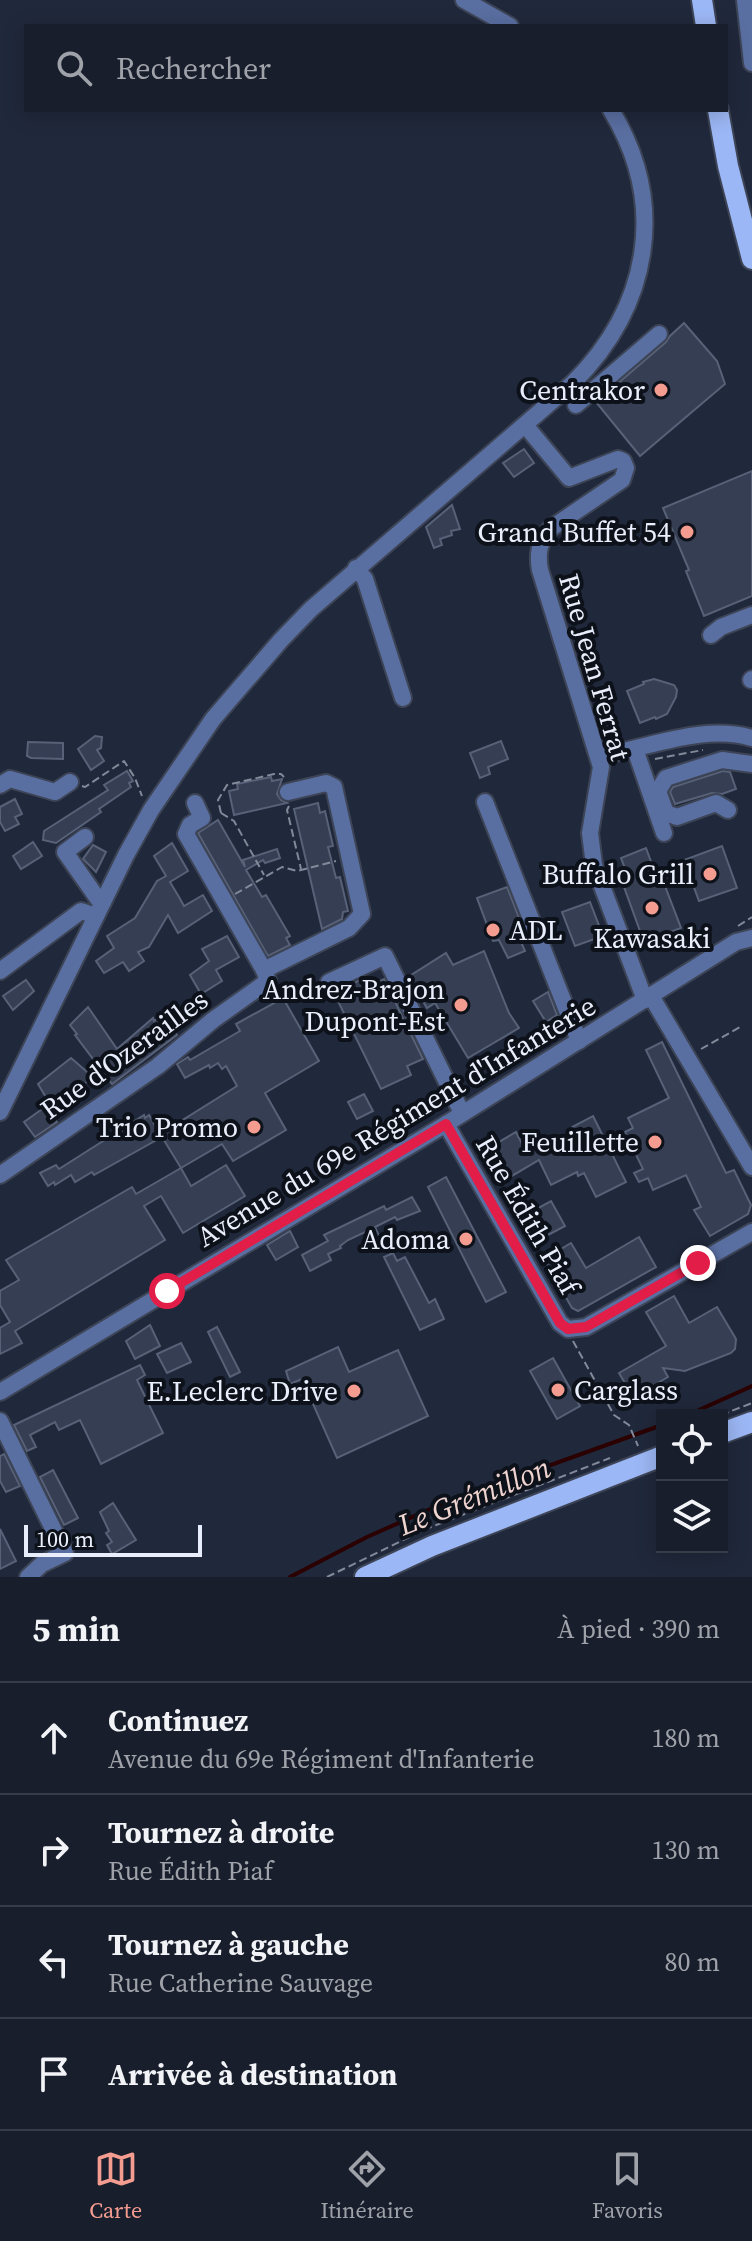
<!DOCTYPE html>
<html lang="fr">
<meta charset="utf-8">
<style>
:root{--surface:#181e2c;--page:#252b38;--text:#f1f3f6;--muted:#9fa2a9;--line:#363c48;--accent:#f59c91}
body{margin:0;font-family:"Source Serif 4",serif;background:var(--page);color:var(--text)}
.controls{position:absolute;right:24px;bottom:24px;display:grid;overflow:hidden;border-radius:0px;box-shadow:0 4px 20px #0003}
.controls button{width:72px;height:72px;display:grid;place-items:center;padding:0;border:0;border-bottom:2px solid var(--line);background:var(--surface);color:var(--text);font:40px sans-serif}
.scale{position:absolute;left:24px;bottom:20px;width:178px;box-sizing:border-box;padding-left:8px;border:4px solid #e8eefb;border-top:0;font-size:22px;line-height:28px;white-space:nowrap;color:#e8eefb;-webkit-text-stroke:6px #0d1119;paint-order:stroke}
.stop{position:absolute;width:24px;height:24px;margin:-18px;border:6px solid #e11d48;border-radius:50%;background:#fff}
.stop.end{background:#e11d48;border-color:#fff;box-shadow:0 2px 8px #0008}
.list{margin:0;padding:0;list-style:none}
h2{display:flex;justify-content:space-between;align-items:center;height:104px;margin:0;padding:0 32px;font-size:34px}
h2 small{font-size:26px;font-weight:400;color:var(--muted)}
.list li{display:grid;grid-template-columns:52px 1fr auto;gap:24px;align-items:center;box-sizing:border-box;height:112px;padding:0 32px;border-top:2px solid var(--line)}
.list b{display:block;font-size:30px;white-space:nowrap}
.list p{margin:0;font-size:26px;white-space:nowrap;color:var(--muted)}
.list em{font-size:26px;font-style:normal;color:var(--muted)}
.icon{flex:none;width:44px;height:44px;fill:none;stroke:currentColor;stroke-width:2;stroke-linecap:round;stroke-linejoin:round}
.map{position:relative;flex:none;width:752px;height:1577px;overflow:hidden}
.search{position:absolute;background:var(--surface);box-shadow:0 4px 20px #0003;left:24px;right:24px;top:24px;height:88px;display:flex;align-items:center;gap:20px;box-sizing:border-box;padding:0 28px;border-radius:0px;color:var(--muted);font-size:30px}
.sheet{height:552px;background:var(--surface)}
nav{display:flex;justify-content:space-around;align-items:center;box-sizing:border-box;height:112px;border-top:2px solid var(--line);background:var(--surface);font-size:22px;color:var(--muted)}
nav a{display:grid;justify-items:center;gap:4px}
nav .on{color:var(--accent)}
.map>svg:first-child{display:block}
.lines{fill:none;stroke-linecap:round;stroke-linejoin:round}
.stream{stroke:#2b0001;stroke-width:4}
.building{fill:#353e52;stroke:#576177;stroke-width:2}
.minor-casing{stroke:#3c4456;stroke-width:20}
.major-casing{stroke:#3c4456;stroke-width:24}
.path{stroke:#828999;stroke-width:2;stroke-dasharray:8 4;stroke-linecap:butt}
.minor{stroke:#5a6fa1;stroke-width:16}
.major{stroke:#9cb7f5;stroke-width:20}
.route{stroke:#e11d48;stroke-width:10}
.poi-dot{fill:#f59c91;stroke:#0d1119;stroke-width:3}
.labels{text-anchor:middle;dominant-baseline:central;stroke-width:8;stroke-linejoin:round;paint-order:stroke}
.poi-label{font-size:28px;fill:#e8eefb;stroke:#0d1119;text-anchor:end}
.street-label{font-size:28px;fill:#e8eefb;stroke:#0d1119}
.water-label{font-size:30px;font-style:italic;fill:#efd4d0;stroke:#0d1119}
</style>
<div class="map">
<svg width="752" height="1577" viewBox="0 0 752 1577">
<rect width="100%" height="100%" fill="#20283b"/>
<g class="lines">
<g class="stream">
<polyline points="688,1415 752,1386"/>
<polyline points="290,1577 367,1537 437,1506 662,1425"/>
</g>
</g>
<g class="building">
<polygon points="684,323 717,361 725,384 640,456 596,402 666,342 670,336"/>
<polygon points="524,449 534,463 514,477 503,463"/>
<polygon points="752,471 752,596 704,616 686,571 689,570 663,508"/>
<polygon points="452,505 460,529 451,531 452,535 440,539 442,545 434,548 426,527"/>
<polygon points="654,679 674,685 677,690 676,697 667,714 656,719 655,717 640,723 627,691 644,684 643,682"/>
<polygon points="95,736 102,737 101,748 97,750 104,761 91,770 78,749"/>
<polygon points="501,741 508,759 488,767 490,774 480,778 470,753"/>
<polygon points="28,742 63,743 63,759 31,758 27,756"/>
<polygon points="127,771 133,781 129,783 131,787 99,809 101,812 56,843 43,840 44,831 108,790 104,785"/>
<polygon points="723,771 730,772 736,789 722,794 712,793 675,804 670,792 673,787"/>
<polygon points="271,777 272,781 282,779 277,794 281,800 287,803 234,815 229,791 238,789 237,784"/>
<polygon points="15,799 22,814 15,817 19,824 5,831 0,822 0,807"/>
<polygon points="318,803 320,813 325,811 333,846 328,847 336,878 340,877 348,911 343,912 342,919 322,929 294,809"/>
<polygon points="218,820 245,867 243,860 277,849 280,858 265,863 263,860 246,870 262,897 266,895 290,936 286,938 290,945 268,956 198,833"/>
<polygon points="33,842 42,856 21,869 13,856"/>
<polygon points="172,843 188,871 170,882 179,897 184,906 203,895 212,911 178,933 168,915 149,947 138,952 144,961 129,971 123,962 104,973 96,961 114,948 107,936 135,918 157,881 166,876 154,856"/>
<polygon points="93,845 106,852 96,872 83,859"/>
<polygon points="722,846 737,888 699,901 684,860"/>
<polygon points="646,848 656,875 660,873 681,928 644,942 624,887 631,884 621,858"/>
<polygon points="507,887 524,931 517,933 525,951 508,958 499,940 493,941 477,898"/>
<polygon points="590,902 603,936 575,946 562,912"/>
<polygon points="227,936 239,957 216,970 222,981 201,994 190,975 209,961 202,949"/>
<polygon points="484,951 509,1013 519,1028 468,1058 435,1003 427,1008 408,977 446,953 453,965"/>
<polygon points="364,978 368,987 384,979 423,1059 407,1066 411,1075 381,1089 334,993"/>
<polygon points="26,980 34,991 13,1010 3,996"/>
<polygon points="548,992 557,1015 546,1022 533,1001"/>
<polygon points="283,998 319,1061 265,1093 286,1130 233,1161 222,1144 181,1168 162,1137 94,1175 92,1172 75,1182 71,1175 55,1185 54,1182 48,1186 40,1173 56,1165 59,1169 144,1115 145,1118 149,1115 160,1134 237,1086 226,1066 222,1069 218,1063 210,1068 209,1065 185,1078 177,1064 188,1057 190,1060 240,1031 236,1024"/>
<polygon points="88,1007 117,1049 153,1018 154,1021 164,1013 177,1035 112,1084 75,1035 77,1034 70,1025"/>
<polygon points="662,1042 726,1173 734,1170 751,1205 748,1214 710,1236 694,1210 701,1207 686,1175 653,1190 648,1178 639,1182 634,1173 643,1169 625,1132 633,1128 628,1118 669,1098 646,1050"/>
<polygon points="71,1058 93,1077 53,1109 38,1084"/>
<polygon points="364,1094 373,1111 357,1119 348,1102"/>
<polygon points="45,1107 57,1122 35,1137 24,1122"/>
<polygon points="593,1116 626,1182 596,1197 584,1173 578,1176 577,1172 551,1185 539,1160 500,1183 482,1152 516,1132 525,1150 549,1138 559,1144 572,1138 572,1127"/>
<polygon points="226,1165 245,1196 183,1233 161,1196 144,1206 165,1240 15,1331 22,1343 0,1354 0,1328 10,1322 0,1305 0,1291 19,1280 6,1260 132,1187 136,1194 181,1168 191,1186"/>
<polygon points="446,1177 506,1292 486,1302 428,1187"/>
<polygon points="412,1197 420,1211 397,1220 395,1217 375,1227 379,1236 370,1241 365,1232 348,1240 340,1246 341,1248 328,1254 331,1260 310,1271 302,1255 328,1241 324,1235 384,1206 386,1210"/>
<polygon points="551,1201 565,1226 533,1243 520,1218"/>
<polygon points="290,1231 298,1247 276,1260 267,1245"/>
<polygon points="639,1237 656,1267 578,1311 572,1308 544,1259 571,1243 586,1268"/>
<polygon points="393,1253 397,1261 405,1257 429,1303 435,1299 444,1319 420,1330 384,1257"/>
<polygon points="674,1296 689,1323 717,1307 736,1339 735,1349 731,1353 685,1371 663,1368 668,1377 642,1392 631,1386 628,1388 619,1373 666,1346 646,1312"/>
<polygon points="150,1325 160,1346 135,1359 126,1341"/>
<polygon points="217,1327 240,1372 230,1377 208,1332"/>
<polygon points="181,1343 191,1362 167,1373 157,1354"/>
<polygon points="338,1347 349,1372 398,1350 428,1416 337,1458 302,1379 290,1384 286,1371"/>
<polygon points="553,1358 580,1406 557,1419 530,1371"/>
<polygon points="140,1365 145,1375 137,1380 163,1433 101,1464 80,1420 59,1430 55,1422 30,1435 36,1447 27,1451 14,1425"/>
<polygon points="4,1454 20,1486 6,1492 0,1481 0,1456"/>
<polygon points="53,1470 78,1518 64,1525 40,1477"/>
<polygon points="113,1503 136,1540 112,1554 107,1545 112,1542 106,1533 109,1531 100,1512"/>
<polygon points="0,1529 16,1561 0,1569"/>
</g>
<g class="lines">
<g class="minor-casing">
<g id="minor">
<polyline points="464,0 510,26"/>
<polyline points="745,0 752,63"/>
<polyline points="576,405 659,334"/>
<path d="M525,425L569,478L618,459L623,461L626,468L622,480L550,529C539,541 537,554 540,570L601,767L590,833L594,865L645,1000"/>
<polyline points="356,568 365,579 403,698"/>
<polyline points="711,635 721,627 752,615"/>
<polyline points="751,680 752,679"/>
<polyline points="635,749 664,833"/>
<path d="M599,756C647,749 703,723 752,738"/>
<polyline points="0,785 10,779 55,792 70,782"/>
<polyline points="485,802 579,1041"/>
<polyline points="728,810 716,803 677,817 666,813 658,791 666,778 722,760 752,764"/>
<polyline points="85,837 65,852 98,899 103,902"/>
<polyline points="264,970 349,928 362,914 334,787 326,783 288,792"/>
<polyline points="0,971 81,911 96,916"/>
<polyline points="329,982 385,956 462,1113"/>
<polyline points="651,996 752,1167"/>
<path d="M0,1112L126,855L151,810L213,719L281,640L311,609L573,383C650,306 668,204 611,110"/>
<polyline points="446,1124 560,1323 568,1329 586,1327 752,1232"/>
<polyline points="0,1175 158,1066 213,1020 268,981 264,970 186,834 190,825 202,818 195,803"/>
<polyline points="0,1392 446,1124 736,942 752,938"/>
<polyline points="0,1421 65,1553 42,1564 28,1577"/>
</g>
</g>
<g class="major-casing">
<g id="major">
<polyline points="702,0 706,26"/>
<polyline points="718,110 728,166 752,259"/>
<polyline points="722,1433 752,1422"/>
<polyline points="365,1577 432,1546 662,1456"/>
</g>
</g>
<g class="path">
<polyline points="655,759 703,750"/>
<polyline points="82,786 85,787 124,761 135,778 142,796"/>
<polyline points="289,806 287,810 301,869"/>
<polyline points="221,813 218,800 227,785 274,774 281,774 284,777"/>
<polyline points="221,813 234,821 264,875"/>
<polyline points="235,894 282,867 297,871 336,861"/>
<polyline points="738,926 752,917"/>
<polyline points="701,1049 742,1026"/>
<polyline points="573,1341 614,1415 629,1425 638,1446"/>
<polyline points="721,1415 752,1403"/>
<polyline points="327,1577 426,1529 610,1458"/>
</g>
<use href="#minor" class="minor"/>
<use href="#major" class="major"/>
</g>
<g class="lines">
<polyline class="route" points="167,1291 446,1124 560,1323 568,1329 586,1327 698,1263"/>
</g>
<g class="poi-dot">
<circle cx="661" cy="390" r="8"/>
<circle cx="687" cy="532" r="8"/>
<circle cx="710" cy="874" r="8"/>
<circle cx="652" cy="908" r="8"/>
<circle cx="493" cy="930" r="8"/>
<circle cx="461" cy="1005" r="8"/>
<circle cx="254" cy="1127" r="8"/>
<circle cx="655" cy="1142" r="8"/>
<circle cx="466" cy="1239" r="8"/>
<circle cx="558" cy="1390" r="8"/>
<circle cx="354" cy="1391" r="8"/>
</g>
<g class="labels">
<g class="poi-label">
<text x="645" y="390">Centrakor</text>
<text x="671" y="532">Grand Buffet 54</text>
<text x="694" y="874">Buffalo Grill</text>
<text x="509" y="930" text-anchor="start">ADL</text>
<text x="652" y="938" text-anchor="middle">Kawasaki</text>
<text x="445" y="989">Andrez-Brajon<tspan x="445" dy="32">Dupont-Est</tspan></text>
<text x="238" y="1127">Trio Promo</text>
<text x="639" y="1142">Feuillette</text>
<text x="450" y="1239">Adoma</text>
<text x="574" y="1390" text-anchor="start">Carglass</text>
<text x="338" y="1391">E.Leclerc Drive</text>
</g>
<g class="street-label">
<text transform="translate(595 667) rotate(74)">Rue Jean Ferrat</text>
<text transform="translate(124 1054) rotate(-36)">Rue d'Ozerailles</text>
<text transform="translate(396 1121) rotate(-31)">Avenue du 69e Régiment d'Infanterie</text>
<text transform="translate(528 1215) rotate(60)">Rue Édith Piaf</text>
</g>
<g class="water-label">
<text transform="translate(474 1496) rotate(-22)">Le Grémillon</text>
</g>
</g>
</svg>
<div class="controls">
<button><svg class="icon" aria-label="locate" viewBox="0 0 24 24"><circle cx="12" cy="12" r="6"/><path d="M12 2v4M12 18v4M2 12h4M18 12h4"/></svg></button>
<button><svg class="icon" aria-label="layers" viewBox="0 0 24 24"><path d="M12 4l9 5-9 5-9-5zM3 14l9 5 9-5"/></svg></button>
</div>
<div class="scale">100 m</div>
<div class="stop" style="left:167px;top:1291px"></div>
<div class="stop end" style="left:698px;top:1263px"></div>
<div class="search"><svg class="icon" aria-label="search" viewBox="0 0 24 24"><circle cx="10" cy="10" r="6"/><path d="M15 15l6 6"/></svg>Rechercher</div>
</div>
<section class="sheet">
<h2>5 min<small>À pied · 390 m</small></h2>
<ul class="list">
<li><svg class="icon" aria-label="ahead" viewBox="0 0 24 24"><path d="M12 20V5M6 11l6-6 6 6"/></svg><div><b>Continuez</b><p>Avenue du 69e Régiment d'Infanterie</p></div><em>180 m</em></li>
<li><svg class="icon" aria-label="right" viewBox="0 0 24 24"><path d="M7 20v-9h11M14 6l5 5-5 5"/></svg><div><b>Tournez à droite</b><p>Rue Édith Piaf</p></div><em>130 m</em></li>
<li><svg class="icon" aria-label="left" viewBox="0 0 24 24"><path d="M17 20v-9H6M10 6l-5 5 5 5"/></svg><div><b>Tournez à gauche</b><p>Rue Catherine Sauvage</p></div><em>80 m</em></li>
<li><svg class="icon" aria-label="arrive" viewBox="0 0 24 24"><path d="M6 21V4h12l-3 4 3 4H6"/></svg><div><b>Arrivée à destination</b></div></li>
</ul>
</section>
<nav>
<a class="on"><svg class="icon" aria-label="map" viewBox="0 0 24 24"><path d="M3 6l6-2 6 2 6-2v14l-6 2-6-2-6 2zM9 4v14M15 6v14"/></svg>Carte</a>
<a><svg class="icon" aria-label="directions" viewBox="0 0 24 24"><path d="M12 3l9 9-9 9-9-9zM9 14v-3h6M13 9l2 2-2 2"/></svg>Itinéraire</a>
<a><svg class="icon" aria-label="saved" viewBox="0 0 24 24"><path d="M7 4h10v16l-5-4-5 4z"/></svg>Favoris</a>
</nav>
